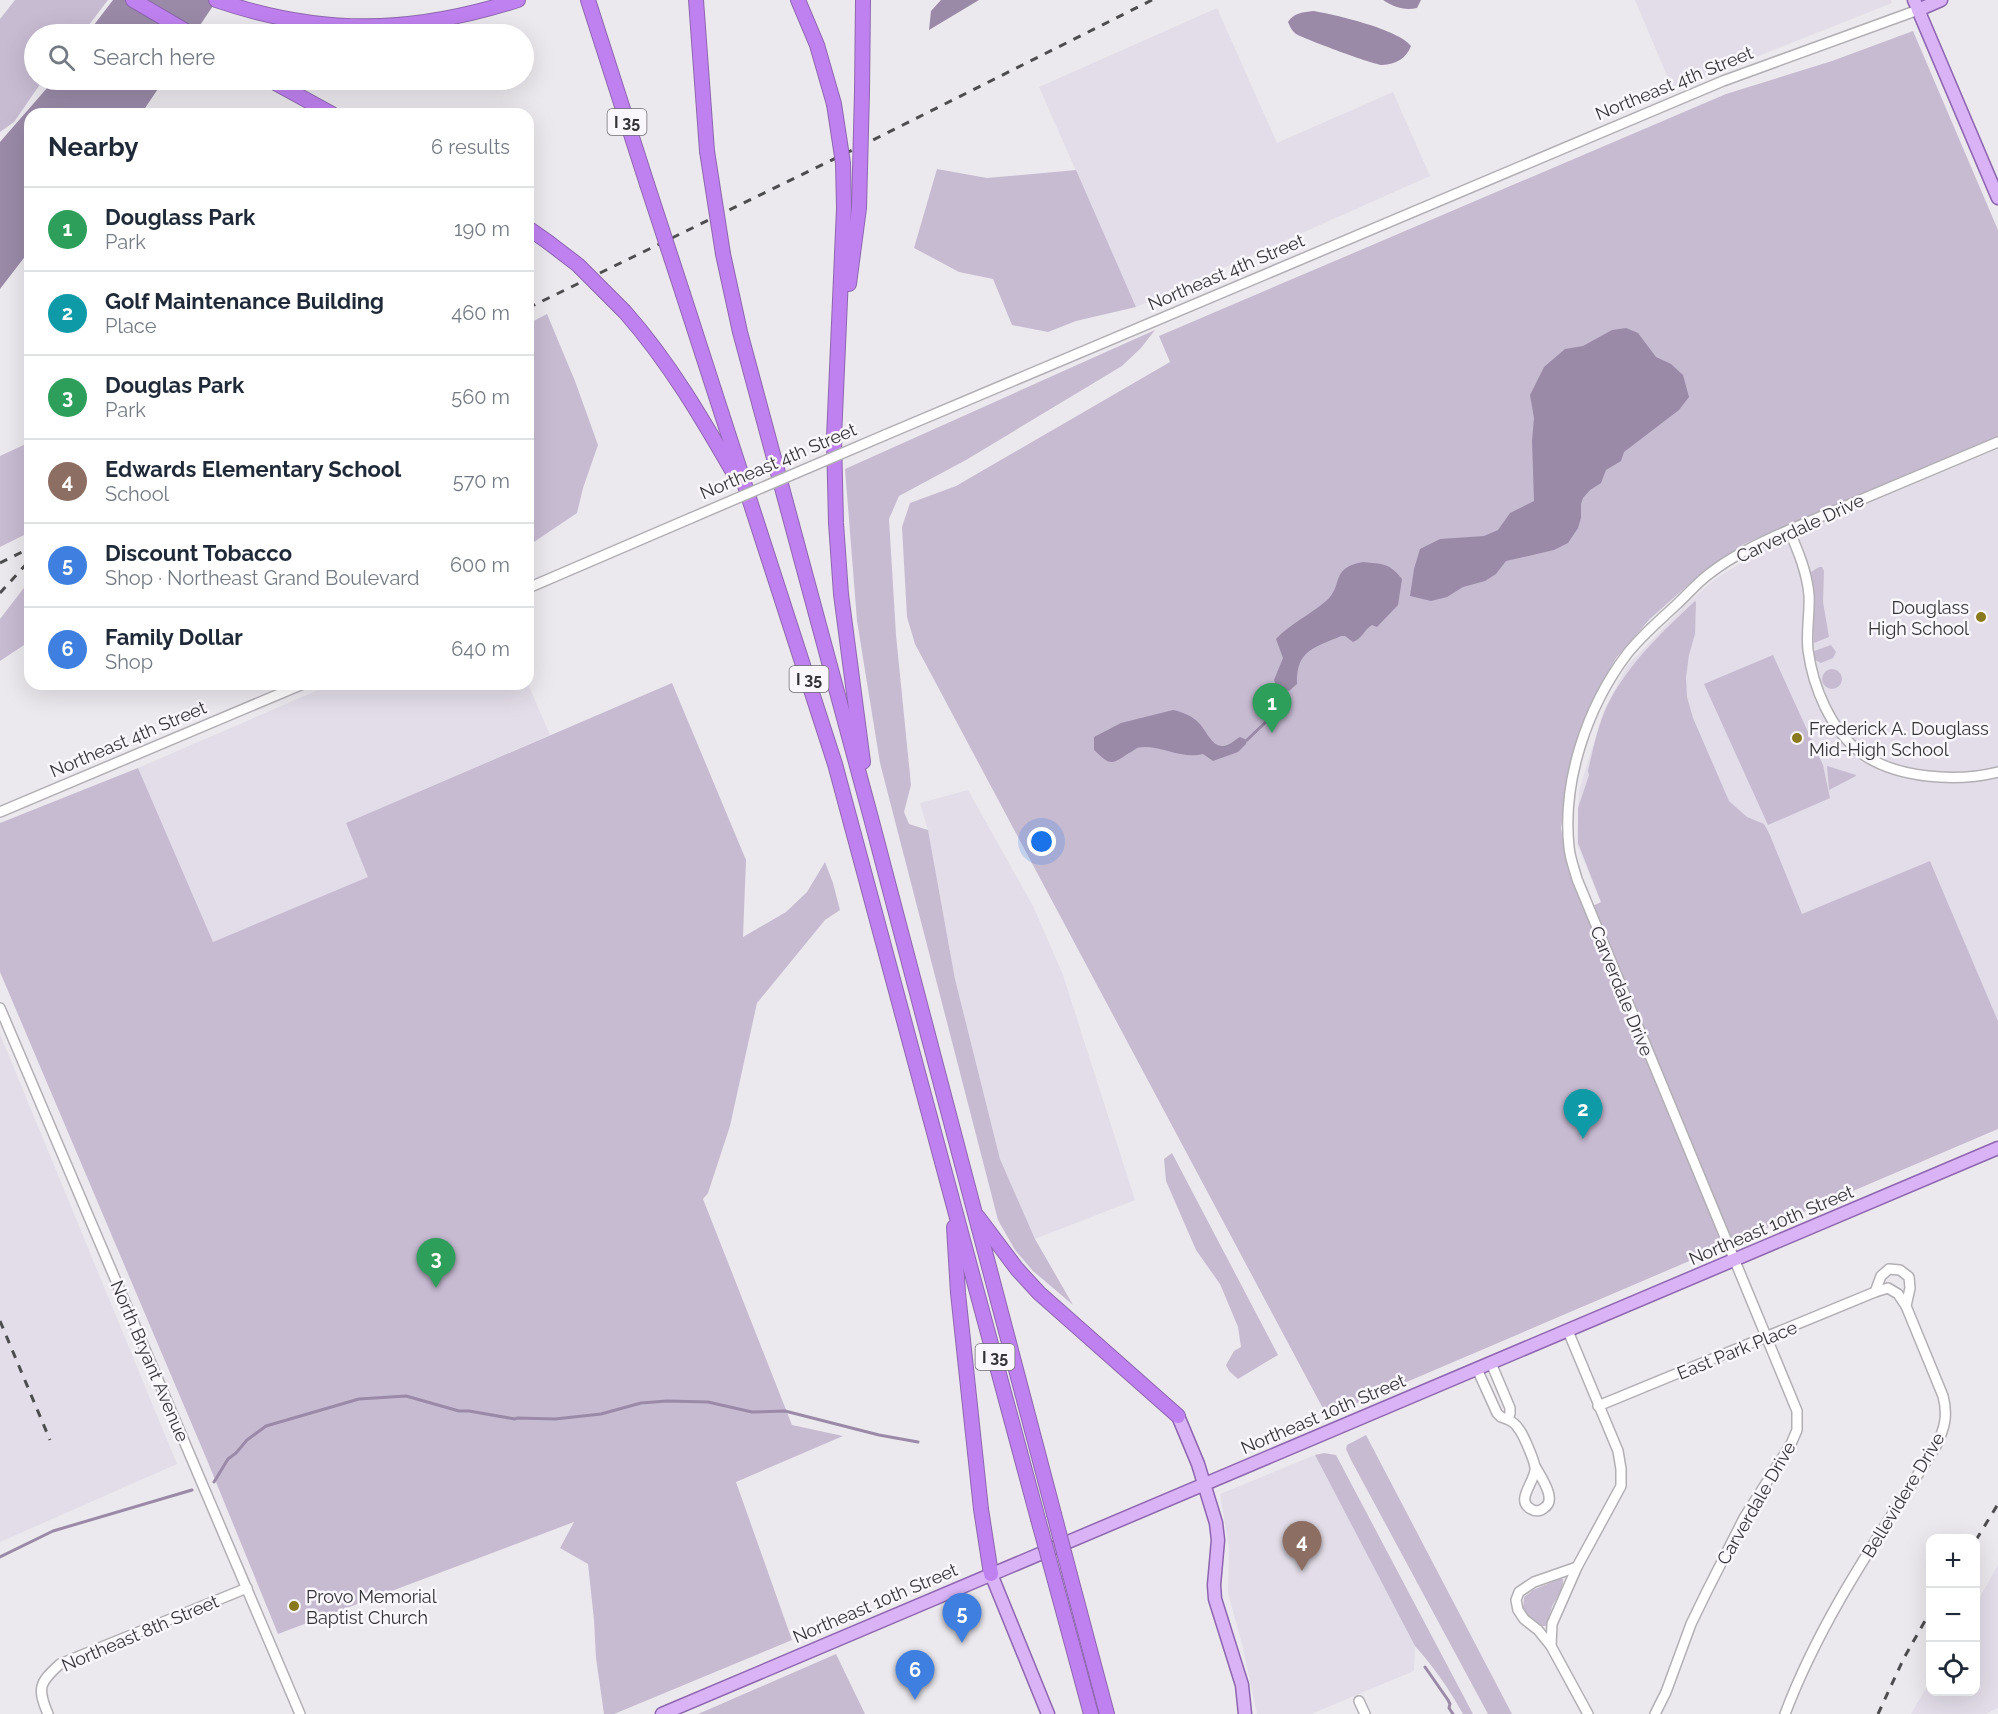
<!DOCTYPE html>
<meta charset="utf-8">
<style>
:root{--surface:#fff;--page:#f6f6f7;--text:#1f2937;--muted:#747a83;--line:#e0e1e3;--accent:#db2777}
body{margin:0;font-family:Raleway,sans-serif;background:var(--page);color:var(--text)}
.controls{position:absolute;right:18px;bottom:18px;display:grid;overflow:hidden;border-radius:12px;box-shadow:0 6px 24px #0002}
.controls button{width:54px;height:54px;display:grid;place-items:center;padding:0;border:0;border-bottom:2px solid var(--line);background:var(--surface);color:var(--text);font:30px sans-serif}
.you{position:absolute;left:1042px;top:842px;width:21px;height:21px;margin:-15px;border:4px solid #fff;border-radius:50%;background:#1a73e8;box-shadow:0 0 0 9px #1a73e833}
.badge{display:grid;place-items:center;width:39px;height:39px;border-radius:50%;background:var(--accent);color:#fff;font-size:20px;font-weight:700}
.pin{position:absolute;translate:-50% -50px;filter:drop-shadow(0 2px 3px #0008)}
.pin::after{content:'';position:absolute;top:32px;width:21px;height:18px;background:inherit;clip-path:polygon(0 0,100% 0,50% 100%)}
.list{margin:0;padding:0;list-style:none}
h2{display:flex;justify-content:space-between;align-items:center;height:78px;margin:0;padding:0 24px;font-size:26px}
h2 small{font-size:20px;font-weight:400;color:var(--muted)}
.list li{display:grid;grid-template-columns:39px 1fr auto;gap:18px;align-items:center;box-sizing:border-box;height:84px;padding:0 24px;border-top:2px solid var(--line)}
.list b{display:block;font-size:22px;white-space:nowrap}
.list p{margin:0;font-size:20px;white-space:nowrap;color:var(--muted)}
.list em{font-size:20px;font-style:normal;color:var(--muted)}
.icon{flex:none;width:33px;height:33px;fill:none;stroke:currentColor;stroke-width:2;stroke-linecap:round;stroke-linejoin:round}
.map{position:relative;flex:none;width:1998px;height:1714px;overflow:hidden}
.search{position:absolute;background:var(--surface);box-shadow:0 6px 24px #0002;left:24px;top:24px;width:510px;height:66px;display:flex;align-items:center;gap:15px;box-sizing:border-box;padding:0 21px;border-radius:33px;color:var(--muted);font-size:22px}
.panel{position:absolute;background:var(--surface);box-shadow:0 6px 24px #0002;left:24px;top:108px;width:510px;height:582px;border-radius:18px}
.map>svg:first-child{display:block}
.built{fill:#e2dde8}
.green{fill:#c7bbd2}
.water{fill:#9a8aa8}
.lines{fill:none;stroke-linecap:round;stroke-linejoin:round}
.stream{stroke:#9a8aa8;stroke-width:3}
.minor-casing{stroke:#b2afb4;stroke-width:12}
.major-casing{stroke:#8e66af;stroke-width:15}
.highway-casing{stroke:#8e66af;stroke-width:16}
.minor{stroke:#fff;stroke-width:9}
.major{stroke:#d9b3f6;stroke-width:12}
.highway{stroke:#bf81f0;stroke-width:14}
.rail{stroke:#4d4c4e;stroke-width:3;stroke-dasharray:8 8;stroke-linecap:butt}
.minor-bridge-casing{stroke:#b2afb4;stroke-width:12;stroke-linecap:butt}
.highway-bridge-casing{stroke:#8e66af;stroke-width:16;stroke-linecap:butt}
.minor-bridge{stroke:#fff;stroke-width:9}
.highway-bridge{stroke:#bf81f0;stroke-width:14}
.poi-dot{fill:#89791e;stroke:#f9f6fc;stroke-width:2}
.labels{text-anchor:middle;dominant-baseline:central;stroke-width:5;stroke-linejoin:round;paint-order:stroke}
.shield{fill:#f9f6fc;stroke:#6f6e71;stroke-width:1.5}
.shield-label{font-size:16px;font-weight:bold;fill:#343335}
.street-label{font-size:18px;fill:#343335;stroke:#f9f6fc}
.poi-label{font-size:18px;fill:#343335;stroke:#f9f6fc;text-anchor:start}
</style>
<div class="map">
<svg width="1998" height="1714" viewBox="0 0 1998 1714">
<rect width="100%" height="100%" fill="#ece9ee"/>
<g class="built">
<polygon points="1635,0 1891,0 1892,3 1673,90"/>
<polygon points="1217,8 1277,143 1393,92 1430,176 1136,307 1039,87"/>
<polygon points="1998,449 1998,1021 1930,861 1802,915 1601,903 1577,844 1579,791 1603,712 1627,666 1682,608 1715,579 1758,552 1807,529"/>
<polygon points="332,684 528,684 550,735 346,823 369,877 213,943 138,768"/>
<polygon points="968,790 1033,906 1063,975 1135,1200 1035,1239 1000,1159 955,979 928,830 920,803"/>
<polygon points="0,1034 177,1464 0,1542"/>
<polygon points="1315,1455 1415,1646 1414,1671 1311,1714 1257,1714 1242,1644 1228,1593 1229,1548 1220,1494"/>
<polygon points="1998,1565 1998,1708 1986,1714 1911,1714 1930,1681 1930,1692 1976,1692 1976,1604"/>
</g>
<g class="green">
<polygon points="15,0 108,0 82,34 34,34 34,80 43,80 14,122 0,132 0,19"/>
<path d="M1913,31L1998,230V436L1744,544L1698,576L1650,619L1616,658L1590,705L1572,760L1561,828L1568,869L1584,910L1601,902L1578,843V808L1589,775L1588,771C1593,749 1598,725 1608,704C1629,663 1662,632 1695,601L1696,602L1695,634L1689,655L1686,677L1687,697L1693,718L1729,801L1747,817L1764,824L1769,833L1802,914L1930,861L1998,1021V1129L1327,1416L915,644L907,617L902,527L910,503L956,486L1170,362L1159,336L1726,94L1832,61Z"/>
<polygon points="937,169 987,178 1076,170 1136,307 1076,321 1048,332 1012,325 993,279 959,272 914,248"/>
<polygon points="547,314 575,381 598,445 583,488 577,513 528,546 528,324"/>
<polygon points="1155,330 1141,348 1122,366 966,460 899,496 889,519 896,635 911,785 904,812 909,824 928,830 955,979 1000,1159 1035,1239 1073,1305 1033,1271 1015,1250 998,1220 880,763 857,621 845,469"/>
<polygon points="30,442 30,532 0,547 0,456"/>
<path d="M1819,567H1822L1824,571L1823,602L1829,637L1814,643C1812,619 1817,596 1811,572Z"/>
<polygon points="30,580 30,641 0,661 0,619"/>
<polygon points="1831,645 1836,652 1833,658 1821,663 1815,660 1814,651"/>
<polygon points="1773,655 1823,765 1830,798 1768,825 1704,684"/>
<circle cx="1832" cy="679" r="10"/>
<polygon points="672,683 746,860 743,937 786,912 807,892 825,862 833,883 840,910 825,920 757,1003 730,1126 708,1193 703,1199 792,1425 843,1436 736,1482 792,1640 614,1714 604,1714 596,1658 594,1620 588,1564 560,1548 574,1522 278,1634 207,1460 0,972 0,823 138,768 213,942 368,877 346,823"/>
<polygon points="1827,766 1856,775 1856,776 1829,790"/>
<polygon points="1172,1153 1278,1355 1238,1379 1229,1371 1226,1365 1234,1351 1241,1347 1238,1327 1220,1284 1196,1250 1166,1181 1164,1159"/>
<polygon points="1366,1435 1512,1714 1488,1714 1351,1460 1346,1449 1347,1445"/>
<path d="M1324,1453L1336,1455L1473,1714H1463C1449,1689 1434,1667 1415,1646L1315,1455Z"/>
<path d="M1559,1579H1563C1564,1589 1556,1598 1552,1607C1550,1613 1549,1620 1546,1626H1542L1526,1614L1523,1608L1524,1597L1533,1590Z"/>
<polygon points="836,1654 865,1714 698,1714"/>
</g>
<g class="water">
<polygon points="113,0 217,0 194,34 87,34"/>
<polygon points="941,0 979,0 929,30 931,11"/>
<path d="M1383,0H1421L1417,8C1404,11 1394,7 1383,0Z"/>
<path d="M1313,11C1334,14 1400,30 1411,46C1406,59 1396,64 1382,65C1374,65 1305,39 1296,34C1292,31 1290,27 1288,22C1293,13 1304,12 1313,11Z"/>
<polygon points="54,80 164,80 141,114 30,114 30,250 0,289 0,142"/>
<polygon points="1626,328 1638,333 1656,357 1671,364 1683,375 1689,397 1679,410 1624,452 1621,461 1606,470 1601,483 1590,490 1583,498 1581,504 1581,518 1578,528 1568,543 1554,550 1506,561 1496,574 1485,581 1463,587 1447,597 1431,601 1410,596 1414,569 1420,549 1440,539 1484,536 1498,530 1510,513 1534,501 1532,441 1534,418 1530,395 1544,367 1565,349 1583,346 1612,330"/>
<path d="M1363,562C1382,564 1390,563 1402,579L1398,605L1377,627L1372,625C1364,630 1362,639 1353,642L1345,636H1341C1314,648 1296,650 1297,684L1289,691L1276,686L1274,680L1283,658L1276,639C1291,623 1310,615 1326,601C1344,586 1329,568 1363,562Z"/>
<path d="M1173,710C1183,712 1192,716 1199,723C1206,730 1212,747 1223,746C1229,746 1234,740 1240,737L1247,740L1246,744L1238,752L1213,761L1203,754C1181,760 1156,743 1137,748C1137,748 1130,753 1129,753C1110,766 1110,765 1094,750V737L1121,723Z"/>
</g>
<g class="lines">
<g class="stream">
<polyline points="1247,740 1270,718 1283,691"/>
<polyline points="214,1482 228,1459 236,1453 247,1440 266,1426 359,1399 406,1396 459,1411 469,1411 515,1419 517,1418 555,1419 601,1414 641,1403 667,1401 708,1402 752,1412 785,1411 879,1435 918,1442"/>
<polyline points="0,1557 53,1531 192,1490"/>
<polyline points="1425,1667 1448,1700 1450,1704 1449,1708 1453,1714"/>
</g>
<g class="minor-casing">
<g id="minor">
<polyline points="885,435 1723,81 1918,10"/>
<path d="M1789,530C1798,551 1807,572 1809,595C1810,613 1806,631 1808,650C1813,687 1830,729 1861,753C1897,779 1957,782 1998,772"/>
<polyline points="528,588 691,518"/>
<polyline points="0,812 303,684"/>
<polyline points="0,1008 300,1714"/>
<polyline points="1875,1292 1888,1288 1898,1294 1906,1306"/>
<polyline points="1568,1331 1618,1451 1621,1469 1621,1486 1577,1567 1534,1582 1519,1592 1516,1600 1518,1610 1524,1619 1538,1630 1551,1646 1588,1714"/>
<polyline points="1477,1369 1497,1413 1501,1417 1507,1419 1510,1414 1510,1408 1491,1363"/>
<path d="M1598,1406L1875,1292L1881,1276L1889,1269L1900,1270L1909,1277L1910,1288L1906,1306L1943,1396C1948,1415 1945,1428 1936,1446C1881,1533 1821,1618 1785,1714"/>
<path d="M1507,1419C1511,1421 1516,1424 1518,1428C1523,1433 1534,1460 1535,1467C1537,1480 1514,1500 1531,1509C1535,1512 1541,1511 1544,1508C1558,1500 1540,1476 1535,1466"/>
<polyline points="1551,1646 1552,1624 1577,1567"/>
<polyline points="1359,1701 1365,1714"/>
<path d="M48,1714C37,1688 39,1683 60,1664L247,1588"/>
<path d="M1655,1714L1666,1692L1691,1624L1706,1593L1744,1518L1791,1444L1797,1430V1411L1577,879C1574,868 1570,858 1569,847C1562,781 1587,707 1627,654C1641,636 1659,621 1676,605C1687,595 1697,583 1709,574C1733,555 1762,542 1789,530L1998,442"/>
</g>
</g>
<g class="major-casing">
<g id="major">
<polyline points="1914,0 1998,198"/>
<polyline points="1918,10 1941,0"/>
<polyline points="1178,1416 1198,1464 1216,1523 1218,1540 1214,1585 1215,1599 1242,1685 1245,1714"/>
<polyline points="991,1574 1048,1714"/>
<polyline points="662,1714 1998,1148"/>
</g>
</g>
<g class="highway-casing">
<g id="highway">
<polyline points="133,0 191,34"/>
<path d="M216,0C322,36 412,34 518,0"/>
<polyline points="588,0 647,184"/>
<polyline points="696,0 707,151"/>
<polyline points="798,0 817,45 834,104"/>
<polyline points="270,80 332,114"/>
<polyline points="862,92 863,0"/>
<polyline points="844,208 834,438 836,523 841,594 863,762"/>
<polyline points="528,228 548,242"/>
<polyline points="723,254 740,332 871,818 1054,1514"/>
<polyline points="849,284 859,208"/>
<polyline points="683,294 835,764 1038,1519"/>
<path d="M625,312C670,363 703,420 737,479"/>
<polyline points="978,1217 1017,1269 1039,1293 1178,1416"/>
<polyline points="954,1227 958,1293 981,1509 991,1574"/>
<polyline points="1070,1575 1107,1714"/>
<polyline points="1055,1581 1091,1714"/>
</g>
</g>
<use href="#minor" class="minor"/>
<use href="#major" class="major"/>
<use href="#highway" class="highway"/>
<g class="rail">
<polyline points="528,308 867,143 1152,0"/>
<polyline points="0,563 30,548"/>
<polyline points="0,593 30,560"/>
<polyline points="0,1321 50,1440"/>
<polyline points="1976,1540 1998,1504"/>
<polyline points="1878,1714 1904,1658 1930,1612"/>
</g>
<g class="minor-bridge-casing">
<polyline id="minor-bridge" points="691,518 885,435"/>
</g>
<g class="highway-bridge-casing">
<g id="highway-bridge">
<polyline points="834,104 843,163 844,208"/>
<polyline points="707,151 723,254"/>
<polyline points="647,184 683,294"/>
<polyline points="859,208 862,92"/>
<polyline points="548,242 578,265 625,312"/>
<polyline points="1054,1514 1070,1575"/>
<polyline points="1038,1519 1055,1581"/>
</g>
</g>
<use href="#minor-bridge" class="minor-bridge"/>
<use href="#highway-bridge" class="highway-bridge"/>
</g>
<g class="poi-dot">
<circle cx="1981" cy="617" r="6"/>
<circle cx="1797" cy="738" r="6"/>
<circle cx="294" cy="1606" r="6"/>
</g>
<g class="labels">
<g class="shield">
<rect x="607.5" y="109" width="39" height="26" rx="4.5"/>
<rect x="789.5" y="666" width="39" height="26" rx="4.5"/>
<rect x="975.5" y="1344" width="39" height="26" rx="4.5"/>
</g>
<g class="shield-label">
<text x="627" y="122">I 35</text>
<text x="809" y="679">I 35</text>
<text x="995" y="1357">I 35</text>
</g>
<g class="street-label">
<text transform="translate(1674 83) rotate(-22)">Northeast 4th Street</text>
<text transform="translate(1226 272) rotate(-23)">Northeast 4th Street</text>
<text transform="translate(778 461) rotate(-23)">Northeast 4th Street</text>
<text transform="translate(1800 528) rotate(-25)">Carverdale Drive</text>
<text transform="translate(128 739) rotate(-23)">Northeast 4th Street</text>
<text transform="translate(1622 991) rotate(68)">Carverdale Drive</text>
<text transform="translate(1771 1225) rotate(-23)">Northeast 10th Street</text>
<text transform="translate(1737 1350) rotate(-22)">East Park Place</text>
<text transform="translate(150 1361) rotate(67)">North Bryant Avenue</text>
<text transform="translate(1323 1414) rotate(-23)">Northeast 10th Street</text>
<text transform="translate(1903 1495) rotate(-59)">Bellevidere Drive</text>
<text transform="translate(1756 1503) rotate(-60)">Carverdale Drive</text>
<text transform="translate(875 1603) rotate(-23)">Northeast 10th Street</text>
<text transform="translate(140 1633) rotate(-23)">Northeast 8th Street</text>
</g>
<g class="poi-label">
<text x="1969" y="607" text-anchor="end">Douglass<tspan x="1969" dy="21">High School</tspan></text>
<text x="1809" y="728">Frederick A. Douglass<tspan x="1809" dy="21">Mid-High School</tspan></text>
<text x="306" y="1596">Provo Memorial<tspan x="306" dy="21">Baptist Church</tspan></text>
</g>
</g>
</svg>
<div class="controls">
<button>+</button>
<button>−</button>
<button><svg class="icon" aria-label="locate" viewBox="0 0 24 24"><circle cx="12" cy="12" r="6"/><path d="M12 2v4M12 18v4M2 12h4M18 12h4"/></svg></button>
</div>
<div class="you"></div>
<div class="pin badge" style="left:1272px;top:733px;background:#2e9e5b">1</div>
<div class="pin badge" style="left:1583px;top:1139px;background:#0f9aa8">2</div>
<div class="pin badge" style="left:436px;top:1288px;background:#2e9e5b">3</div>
<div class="pin badge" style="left:1302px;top:1571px;background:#8d6e63">4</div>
<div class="pin badge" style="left:962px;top:1643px;background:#3f7fe0">5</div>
<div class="pin badge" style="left:915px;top:1700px;background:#3f7fe0">6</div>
<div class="search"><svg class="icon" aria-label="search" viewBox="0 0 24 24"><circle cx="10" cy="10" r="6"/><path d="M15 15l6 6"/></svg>Search here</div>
<section class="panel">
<h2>Nearby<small>6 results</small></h2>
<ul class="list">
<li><span class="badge" style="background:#2e9e5b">1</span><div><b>Douglass Park</b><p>Park</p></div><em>190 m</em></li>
<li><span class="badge" style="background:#0f9aa8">2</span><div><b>Golf Maintenance Building</b><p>Place</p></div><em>460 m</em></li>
<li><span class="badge" style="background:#2e9e5b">3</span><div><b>Douglas Park</b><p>Park</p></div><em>560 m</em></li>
<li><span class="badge" style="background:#8d6e63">4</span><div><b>Edwards Elementary School</b><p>School</p></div><em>570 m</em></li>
<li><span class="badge" style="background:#3f7fe0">5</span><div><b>Discount Tobacco</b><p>Shop · Northeast Grand Boulevard</p></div><em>600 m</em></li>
<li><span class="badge" style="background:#3f7fe0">6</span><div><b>Family Dollar</b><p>Shop</p></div><em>640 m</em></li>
</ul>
</section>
</div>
